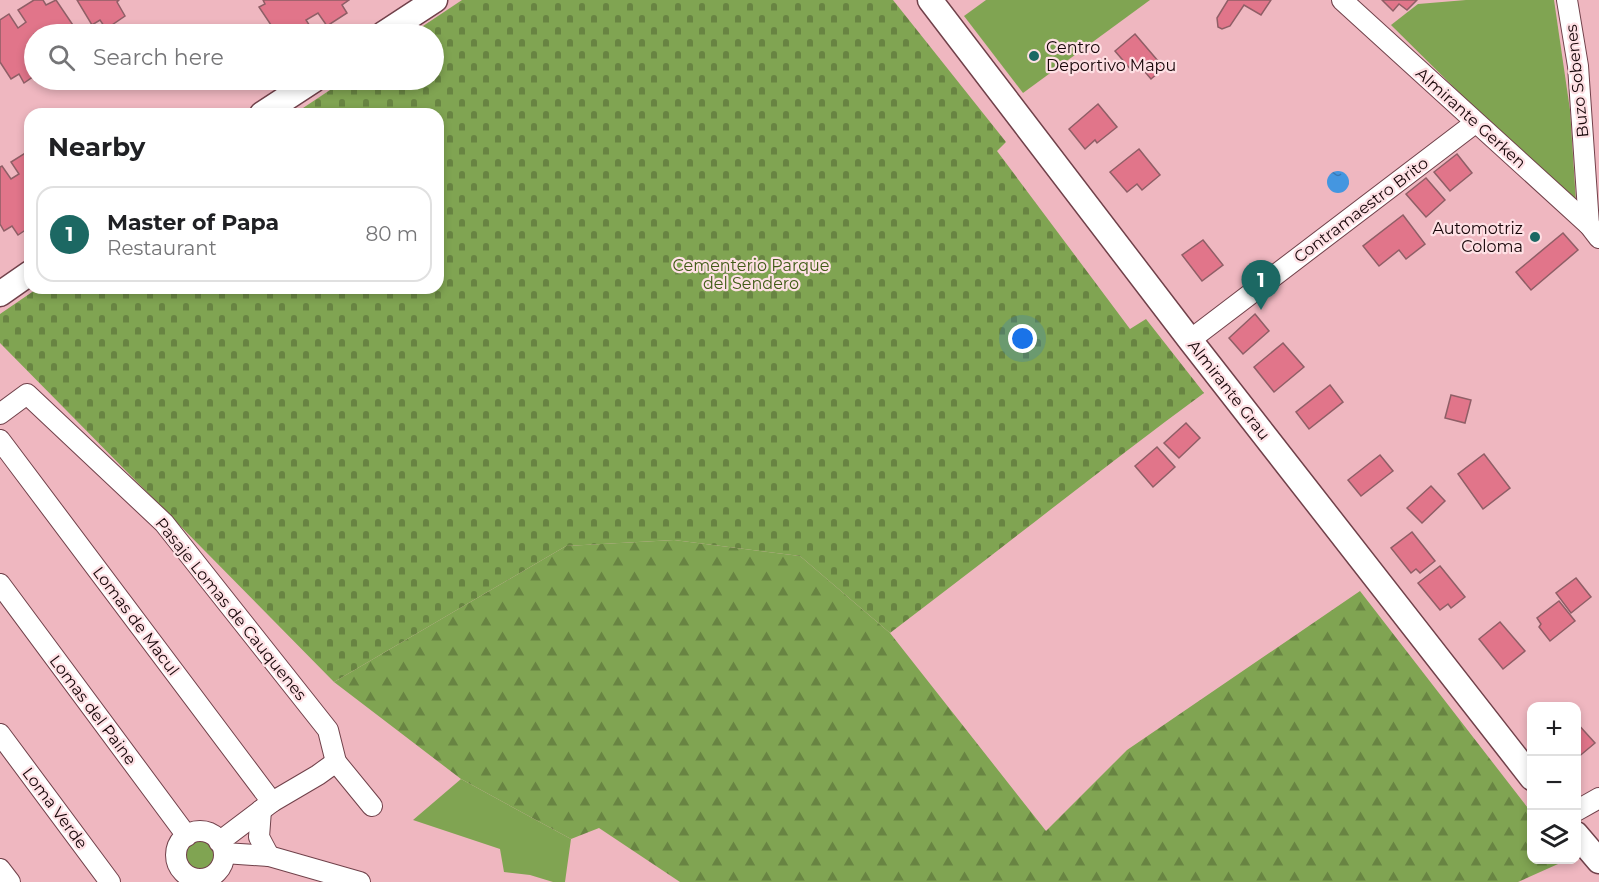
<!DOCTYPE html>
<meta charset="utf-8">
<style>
:root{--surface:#fff;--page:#f2f2f2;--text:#202124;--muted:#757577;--line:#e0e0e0;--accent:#1c6863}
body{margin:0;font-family:Montserrat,sans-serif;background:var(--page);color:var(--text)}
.controls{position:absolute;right:18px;bottom:18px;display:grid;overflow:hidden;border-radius:12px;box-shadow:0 3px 9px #0003}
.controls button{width:54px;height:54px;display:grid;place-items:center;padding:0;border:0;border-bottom:2px solid var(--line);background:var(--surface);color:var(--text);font:30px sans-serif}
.you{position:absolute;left:1023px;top:339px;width:21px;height:21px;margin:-15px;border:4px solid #fff;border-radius:50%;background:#1a73e8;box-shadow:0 0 0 9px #1a73e833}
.badge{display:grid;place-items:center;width:39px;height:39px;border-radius:50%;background:var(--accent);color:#fff;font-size:20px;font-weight:700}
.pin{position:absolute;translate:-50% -50px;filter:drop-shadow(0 2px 3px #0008)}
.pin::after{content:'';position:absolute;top:32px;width:21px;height:18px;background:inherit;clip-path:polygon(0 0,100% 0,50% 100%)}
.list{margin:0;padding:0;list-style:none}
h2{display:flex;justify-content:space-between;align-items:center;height:78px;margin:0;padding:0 24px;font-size:26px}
h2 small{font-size:20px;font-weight:400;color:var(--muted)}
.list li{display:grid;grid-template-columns:39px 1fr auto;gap:18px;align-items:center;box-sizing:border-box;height:96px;margin:0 12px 12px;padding:0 12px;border:2px solid var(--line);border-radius:18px}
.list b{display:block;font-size:22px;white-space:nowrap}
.list p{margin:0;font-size:20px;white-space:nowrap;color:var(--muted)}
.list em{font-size:20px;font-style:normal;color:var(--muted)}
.icon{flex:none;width:33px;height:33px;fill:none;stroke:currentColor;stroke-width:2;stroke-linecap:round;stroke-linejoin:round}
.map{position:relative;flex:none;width:1599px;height:882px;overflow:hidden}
.search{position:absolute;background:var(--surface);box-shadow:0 3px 9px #0003;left:24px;top:24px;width:420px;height:66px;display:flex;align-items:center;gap:15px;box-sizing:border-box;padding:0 21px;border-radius:33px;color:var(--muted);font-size:22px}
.panel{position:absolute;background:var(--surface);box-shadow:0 3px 9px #0003;left:24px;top:108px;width:420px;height:186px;border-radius:18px}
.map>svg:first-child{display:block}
.green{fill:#80a452}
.forest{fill:url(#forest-firs)}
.cemetery{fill:url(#cemetery-stones)}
.water{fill:url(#water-ripples)}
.building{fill:#e1758a;stroke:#8f5e66;stroke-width:1.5}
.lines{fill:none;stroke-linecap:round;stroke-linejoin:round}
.minor-casing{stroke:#70414a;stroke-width:22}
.tertiary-casing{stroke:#70414a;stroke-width:27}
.minor{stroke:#fff;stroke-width:20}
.tertiary{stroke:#fff;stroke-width:24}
.poi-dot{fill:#1c6863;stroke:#fee0e4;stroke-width:2}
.labels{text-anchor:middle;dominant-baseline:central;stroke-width:4.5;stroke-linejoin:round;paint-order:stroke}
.poi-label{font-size:16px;fill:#160508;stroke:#fee0e4;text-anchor:start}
.street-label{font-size:16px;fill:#160508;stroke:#fee0e4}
.park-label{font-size:16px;fill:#415c17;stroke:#fee0e4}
</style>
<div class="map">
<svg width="1599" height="882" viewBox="0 0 1599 882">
<defs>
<pattern id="forest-firs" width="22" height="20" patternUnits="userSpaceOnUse" patternTransform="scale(1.5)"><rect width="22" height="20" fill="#80a452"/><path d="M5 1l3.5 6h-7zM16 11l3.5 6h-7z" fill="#688442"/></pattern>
<pattern id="cemetery-stones" width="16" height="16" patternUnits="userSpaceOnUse" patternTransform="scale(1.5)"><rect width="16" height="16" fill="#80a452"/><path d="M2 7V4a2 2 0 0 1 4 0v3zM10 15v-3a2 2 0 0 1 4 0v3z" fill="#688442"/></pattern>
<pattern id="water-ripples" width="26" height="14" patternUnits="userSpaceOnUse" patternTransform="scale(1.5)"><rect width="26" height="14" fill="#4496e0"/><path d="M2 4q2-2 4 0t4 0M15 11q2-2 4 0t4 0" fill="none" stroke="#3878b4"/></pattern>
</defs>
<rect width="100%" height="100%" fill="#efb7c0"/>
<g class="green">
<polygon points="986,0 1150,0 1023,93 964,16"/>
<polygon points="1466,0 1554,0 1570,110 1576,202 1499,132 1391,25 1418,4"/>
<polygon points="461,779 571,839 565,882 553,882 530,875 504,872 500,849 413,820"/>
<circle cx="200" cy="857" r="17"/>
</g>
<polygon class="forest" points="674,540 800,556 890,633 1046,831 1127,750 1360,591 1531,812 1532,860 1567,860 1518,882 680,882 599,828 571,839 461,779 334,682 566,546"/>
<path class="cemetery" d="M462,0H893L1006,142L997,151L1130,329L1146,319L1204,393C1098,471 995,554 890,633L800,556L674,540L566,546L334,682L0,343V314L38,288H438V114H294L345,80H434V34H411Z"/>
<circle class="water" cx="1338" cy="182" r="11"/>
<g class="building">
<polygon points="34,0 43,0 46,5 56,0 79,34 34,34 34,76 24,83 19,74 11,79 0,62 0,20 9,14 18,28 26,22 18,10"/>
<polygon points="77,0 119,0 117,2 125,16 106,29 100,20 92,25"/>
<polygon points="263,0 349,0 342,5 347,13 327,26 318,13 306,20 315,34 277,34 259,7 265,4"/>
<polygon points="1228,0 1271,0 1261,15 1244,5 1230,26 1222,29 1218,27 1217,18"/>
<polygon points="1382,0 1417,0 1407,10 1399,4 1393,11"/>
<polygon points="1135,34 1164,68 1151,79 1139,65 1132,71 1115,51"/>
<polygon points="1098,104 1117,127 1097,143 1095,140 1085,149 1069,129"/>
<polygon points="1139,149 1160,175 1142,190 1137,184 1127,192 1110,172"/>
<polygon points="30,150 30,207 28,208 30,227 18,235 12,226 4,231 0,224 0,167 2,166 11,179 19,174 11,162"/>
<polygon points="1457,154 1472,173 1450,191 1434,172"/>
<polygon points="1426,178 1445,200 1426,217 1406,194"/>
<polygon points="1403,215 1425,244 1406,259 1399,250 1379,266 1363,246"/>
<polygon points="1563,233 1578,250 1531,290 1516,272"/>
<polygon points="1203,240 1223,265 1202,281 1182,255"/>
<polygon points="1255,314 1269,331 1243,354 1229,338"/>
<polygon points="1283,343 1304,367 1274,392 1254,367"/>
<polygon points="1330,385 1343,402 1309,429 1296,412"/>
<polygon points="1451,395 1471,400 1465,423 1445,418"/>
<polygon points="1186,423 1200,438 1179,458 1164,443"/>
<polygon points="1157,447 1175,467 1153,487 1135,466"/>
<polygon points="1484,454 1510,488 1483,509 1458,474"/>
<polygon points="1380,455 1393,471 1361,496 1348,480"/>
<polygon points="1431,486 1445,501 1422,523 1407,508"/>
<polygon points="1412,532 1435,561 1420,573 1416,569 1411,573 1391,548"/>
<polygon points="1440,566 1465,597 1451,608 1448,604 1440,610 1418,583"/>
<polygon points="1576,578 1591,597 1571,613 1556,593"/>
<polygon points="1559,601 1575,621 1550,641 1539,627 1541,624 1537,618"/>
<polygon points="1500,622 1525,651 1503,669 1479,639"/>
<polygon points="1576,722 1595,743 1576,759"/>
</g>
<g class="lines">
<g class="minor-casing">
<g id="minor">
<polyline points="1342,0 1589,225 1599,238"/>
<polyline points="1567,0 1578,66 1589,225"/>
<polyline points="1190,340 1475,123"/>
<polyline points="0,414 27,394 164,523 328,730 336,762"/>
<polyline points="0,440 272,802"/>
<polyline points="0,584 187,836"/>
<polyline points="0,734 110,882"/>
<polyline points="261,810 259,837 269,856"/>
<polyline points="1576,811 1599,798"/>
<circle cx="200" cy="855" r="24"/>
<polyline points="219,842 272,802 318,775 336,762 372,806"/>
<polyline points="224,853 269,856 360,882"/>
<polyline points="0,869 10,882"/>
</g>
</g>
<g class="tertiary-casing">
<g id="tertiary">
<polyline points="930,0 1190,340 1532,778"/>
<polyline points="383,34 435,0"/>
<polyline points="262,114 314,80"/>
<polyline points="0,294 30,273"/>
<polyline points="1576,834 1599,861"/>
</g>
</g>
<use href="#minor" class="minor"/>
<use href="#tertiary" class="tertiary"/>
</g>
<g class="poi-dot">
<circle cx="1034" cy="56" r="6"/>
<circle cx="1535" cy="237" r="6"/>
</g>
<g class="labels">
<g class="poi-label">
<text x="1046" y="47">Centro<tspan x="1046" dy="18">Deportivo Mapu</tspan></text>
<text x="1523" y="228" text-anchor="end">Automotriz<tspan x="1523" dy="18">Coloma</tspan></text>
</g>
<g class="street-label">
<text transform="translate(1577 81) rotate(-96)">Buzo Sobenes</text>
<text transform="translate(1471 118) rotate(42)">Almirante Gerken</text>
<text transform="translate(1361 210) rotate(-37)">Contramaestro Brito</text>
<text transform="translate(1229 390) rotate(52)">Almirante Grau</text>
<text transform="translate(231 609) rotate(51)">Pasaje Lomas de Cauquenes</text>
<text transform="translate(136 621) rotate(53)">Lomas de Macul</text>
<text transform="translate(93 710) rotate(53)">Lomas del Paine</text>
<text transform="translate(55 808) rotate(53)">Loma Verde</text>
</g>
<g class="park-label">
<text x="751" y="265">Cementerio Parque<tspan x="751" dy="18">del Sendero</tspan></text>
</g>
</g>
</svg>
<div class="controls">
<button>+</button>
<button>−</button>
<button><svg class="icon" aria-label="layers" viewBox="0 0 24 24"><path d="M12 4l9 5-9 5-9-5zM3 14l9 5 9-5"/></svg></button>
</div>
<div class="you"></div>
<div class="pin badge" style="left:1261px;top:310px">1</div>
<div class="search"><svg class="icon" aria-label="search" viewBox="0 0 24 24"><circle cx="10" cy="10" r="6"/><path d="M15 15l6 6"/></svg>Search here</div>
<section class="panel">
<h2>Nearby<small></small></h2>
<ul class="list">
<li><span class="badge">1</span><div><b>Master of Papa</b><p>Restaurant</p></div><em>80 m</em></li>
</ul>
</section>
</div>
